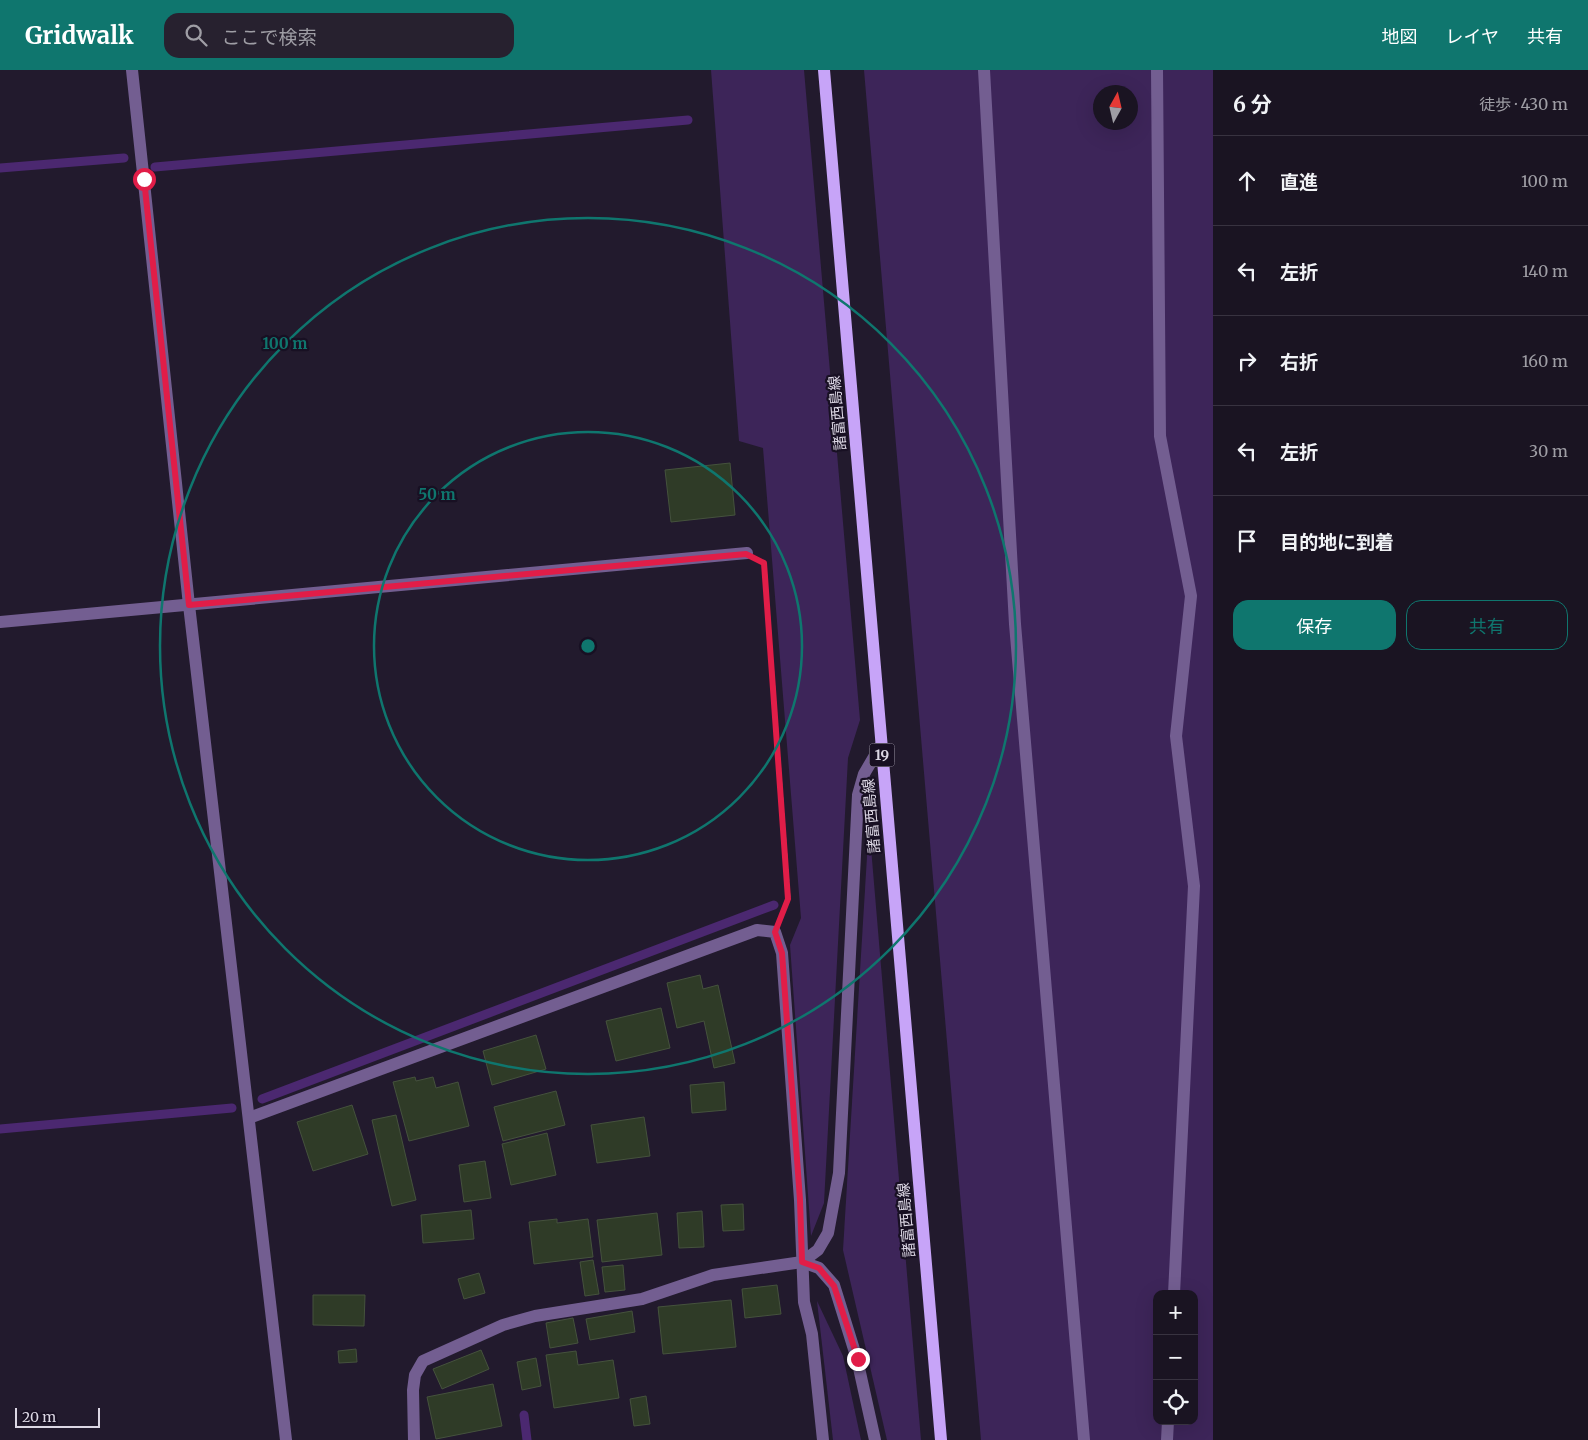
<!DOCTYPE html>
<html lang="ja">
<meta charset="utf-8">
<style>
:root{--surface:#1a1422;--page:#27212f;--text:#f1f3f6;--muted:#9f9ea5;--line:#383340;--accent:#0f766e}
body{margin:0;font-family:Merriweather,"Noto Sans JP",serif;background:var(--page);color:var(--text)}
.controls{position:absolute;right:15px;bottom:15px;display:grid;overflow:hidden;border-radius:10px;box-shadow:0 5px 20px #0002}
.controls button{width:45px;height:45px;display:grid;place-items:center;padding:0;border:0;border-bottom:1px solid var(--line);background:var(--surface);color:var(--text);font:25px sans-serif}
.compass{position:absolute;left:1093px;top:15px;width:45px;height:45px;border-radius:50%;background:var(--surface);box-shadow:0 5px 20px #0002;rotate:8deg}
.scale{position:absolute;left:15px;bottom:12px;width:85px;box-sizing:border-box;padding-left:5px;border:2px solid #dcd7e4;border-top:0;font-size:14px;line-height:18px;white-space:nowrap;color:#dcd7e4;-webkit-text-stroke:4px #181023;paint-order:stroke}
.stop{position:absolute;width:15px;height:15px;margin:-11px;border:4px solid #e11d48;border-radius:50%;background:#fff}
.stop.end{background:#e11d48;border-color:#fff;box-shadow:0 1px 5px #0008}
.list{margin:0;padding:0;list-style:none}
h2{display:flex;justify-content:space-between;align-items:center;height:65px;margin:0;padding:0 20px;font-size:21px}
h2 small{font-size:16px;font-weight:400;color:var(--muted)}
.list li{display:grid;grid-template-columns:32px 1fr auto;gap:15px;align-items:center;box-sizing:border-box;height:90px;padding:0 20px;border-top:1px solid var(--line)}
.list b{display:block;font-size:19px;white-space:nowrap}
.list em{font-size:16px;font-style:normal;color:var(--muted)}
.actions{display:flex;gap:10px;padding:15px 20px}
.actions a{flex:1;padding:11px 0;border:1px solid var(--accent);border-radius:15px;text-align:center;font-size:18px;color:var(--accent)}
.actions .main{background:var(--accent);color:#fff}
.icon{flex:none;width:28px;height:28px;fill:none;stroke:currentColor;stroke-width:2;stroke-linecap:round;stroke-linejoin:round}
.map{position:relative;flex:none;width:1213px;height:1370px;overflow:hidden}
header{display:flex;align-items:center;gap:30px;box-sizing:border-box;height:70px;padding:0 25px;background:var(--accent);color:#fff}
header strong{font-size:24px}
nav{display:flex;gap:28px;margin-inline-start:auto;font-size:18px}
.search{width:350px;height:45px;background:var(--page);display:flex;align-items:center;gap:12px;box-sizing:border-box;padding:0 18px;border-radius:15px;color:var(--muted);font-size:19px}
main{display:flex}
aside{flex:1;background:var(--surface)}
.map>svg:first-child{display:block}
.green{fill:#3d2559;fill-rule:evenodd}
.lines{fill:none;stroke-linecap:round;stroke-linejoin:round}
.stream{stroke:#4b2870;stroke-width:9}
.building{fill:#2f3b27;stroke:#45523d}
.path{stroke:#817b8a;stroke-width:3;stroke-dasharray:4 4;stroke-linecap:butt}
.minor{stroke:#735e91;stroke-width:12}
.major{stroke:#c7a4f8;stroke-width:12}
.route{stroke:#e11d48;stroke-width:6}
.ring{fill:none;stroke:#0f766e;stroke-width:2.5}
.labels{text-anchor:middle;dominant-baseline:central;stroke-width:4.5;stroke-linejoin:round;paint-order:stroke}
.shield{fill:#181023;stroke:#a19baa;stroke-width:1}
.shield-label{font-size:14px;font-weight:bold;fill:#dcd7e4}
.street-label{font-size:15px;fill:#dcd7e4;stroke:#181023}
.centre{fill:#0f766e;stroke:#181023;stroke-width:2.5}
.ring-label{font-size:15px;text-anchor:middle;font-weight:bold;fill:#0f766e;stroke:#181023;stroke-width:4.5;stroke-linejoin:round;paint-order:stroke}
</style>
<header>
<strong>Gridwalk</strong>
<div class="search"><svg class="icon" aria-label="search" viewBox="0 0 24 24"><circle cx="10" cy="10" r="6"/><path d="M15 15l6 6"/></svg>ここで検索</div>
<nav><a>地図</a><a>レイヤ</a><a>共有</a></nav>
</header>
<main>
<div class="map">
<svg width="1213" height="1370" viewBox="0 0 1213 1370">
<rect width="100%" height="100%" fill="#221a2d"/>
<g class="green">
<polygon points="711,0 804,0 860,650 848,688 824,1133 811,1166 790,875 801,848 763,378 739,371"/>
<path d="M864,0H1213V1370H981ZM1100,22H1130V52H1100ZM1157,1224H1194V1351H1157Z"/>
<polygon points="869,754 921,1370 887,1370 843,1180"/>
<polygon points="817,1231 843,1286 861,1370 833,1370"/>
</g>
<g class="lines">
<g class="stream">
<polyline points="155,97 688,50"/>
<polyline points="0,98 124,88"/>
<polyline points="262,1029 774,835"/>
<polyline points="0,1059 232,1038"/>
<polyline points="524,1345 527,1370"/>
</g>
</g>
<g class="building">
<polygon points="730,393 735,445 671,452 665,400"/>
<polygon points="700,905 703,919 718,915 735,993 714,998 704,951 677,958 667,913"/>
<polygon points="661,938 670,978 616,991 606,951"/>
<polygon points="536,965 546,999 492,1015 483,981"/>
<polygon points="415,1007 416,1011 433,1007 436,1018 458,1012 469,1056 409,1071 393,1012"/>
<polygon points="724,1012 726,1040 692,1043 690,1015"/>
<polygon points="556,1021 565,1055 503,1071 494,1037"/>
<polygon points="352,1035 368,1084 313,1101 297,1052"/>
<polygon points="396,1045 416,1130 392,1136 372,1050"/>
<polygon points="644,1047 650,1086 597,1093 591,1055"/>
<polygon points="547,1063 556,1105 511,1115 502,1074"/>
<polygon points="485,1091 491,1128 464,1132 459,1095"/>
<polygon points="743,1134 744,1160 723,1161 721,1135"/>
<polygon points="471,1140 474,1169 423,1173 421,1145"/>
<polygon points="702,1141 704,1177 679,1178 677,1143"/>
<polygon points="657,1143 662,1185 602,1192 597,1150"/>
<polygon points="557,1149 557,1153 588,1149 593,1187 534,1194 529,1152"/>
<polygon points="593,1190 599,1224 585,1226 580,1192"/>
<polygon points="623,1195 625,1220 605,1222 602,1197"/>
<polygon points="479,1203 485,1223 464,1229 458,1209"/>
<polygon points="777,1215 781,1244 745,1248 742,1219"/>
<polygon points="313,1225 365,1225 364,1256 313,1255"/>
<polygon points="731,1230 736,1277 663,1284 658,1237"/>
<polygon points="632,1241 635,1262 590,1270 586,1249"/>
<polygon points="573,1248 578,1273 550,1278 546,1253"/>
<polygon points="356,1279 357,1292 339,1293 338,1281"/>
<polygon points="481,1280 489,1299 442,1319 433,1299"/>
<polygon points="576,1281 578,1295 613,1290 619,1328 554,1338 546,1285"/>
<polygon points="536,1288 541,1316 522,1320 517,1292"/>
<polygon points="493,1314 502,1356 436,1369 427,1327"/>
<polygon points="646,1326 650,1354 634,1356 630,1329"/>
</g>
<g class="lines">
<polyline class="path" points="765,496 789,829 783,842"/>
<g class="minor">
<polyline points="132,0 189,535 286,1370"/>
<polyline points="984,0 1015,554 1084,1370"/>
<polyline points="1157,0 1160,366 1191,526 1176,666 1194,816 1174,1224"/>
<polyline points="0,552 747,483"/>
<polyline points="249,1048 757,860 775,862 782,883 800,1130 804,1232 812,1264 823,1370"/>
<polyline points="802,1192 818,1180 828,1163 839,1103 858,725 864,704 881,675"/>
<polyline points="414,1370 413,1320 415,1305 423,1291 503,1255 535,1246 642,1229 713,1205 802,1192 819,1198 834,1215 857,1289 875,1370"/>
<polyline points="1167,1370 1168,1351"/>
</g>
<polyline class="major" points="824,0 941,1370"/>
</g>
<g class="lines">
<polyline class="route" points="144,109 189,535 746,484 764,493 788,829 775,862 782,883 800,1130 802,1192 819,1198 834,1216 858,1289"/>
</g>
<g class="ring">
<circle cx="588" cy="576" r="214"/>
<circle cx="588" cy="576" r="428"/>
</g>
<g class="labels">
<rect class="shield" x="869.5" y="673.5" width="25" height="23" rx="4"/>
<g class="shield-label">
<text x="882" y="685">19</text>
</g>
<g class="street-label">
<text transform="translate(837 343) rotate(-95)">諸富西島線</text>
<text transform="translate(871 746) rotate(-95)">諸富西島線</text>
<text transform="translate(906 1150) rotate(-95)">諸富西島線</text>
</g>
</g>
<circle cx="588" cy="576" r="8" class="centre"/>
<g class="ring-label">
<text x="285" y="279">100 m</text>
<text x="437" y="430">50 m</text>
</g>
</svg>
<div class="controls">
<button>+</button>
<button>−</button>
<button><svg class="icon" aria-label="locate" viewBox="0 0 24 24"><circle cx="12" cy="12" r="6"/><path d="M12 2v4M12 18v4M2 12h4M18 12h4"/></svg></button>
</div>
<svg class="compass" viewBox="-18 -18 36 36"><path d="M0-13l5 13h-10z" fill="#e53935"/><path d="M0 13l5-13h-10z" fill="#9f9ea5"/></svg>
<div class="scale">20 m</div>
<div class="stop" style="left:144px;top:109px"></div>
<div class="stop end" style="left:858px;top:1289px"></div>
</div>
<aside>
<h2>6 分<small>徒歩 · 430 m</small></h2>
<ul class="list">
<li><svg class="icon" aria-label="ahead" viewBox="0 0 24 24"><path d="M12 20V5M6 11l6-6 6 6"/></svg><div><b>直進</b></div><em>100 m</em></li>
<li><svg class="icon" aria-label="left" viewBox="0 0 24 24"><path d="M17 20v-9H6M10 6l-5 5 5 5"/></svg><div><b>左折</b></div><em>140 m</em></li>
<li><svg class="icon" aria-label="right" viewBox="0 0 24 24"><path d="M7 20v-9h11M14 6l5 5-5 5"/></svg><div><b>右折</b></div><em>160 m</em></li>
<li><svg class="icon" aria-label="left" viewBox="0 0 24 24"><path d="M17 20v-9H6M10 6l-5 5 5 5"/></svg><div><b>左折</b></div><em>30 m</em></li>
<li><svg class="icon" aria-label="arrive" viewBox="0 0 24 24"><path d="M6 21V4h12l-3 4 3 4H6"/></svg><div><b>目的地に到着</b></div></li>
</ul>
<div class="actions"><a class="main">保存</a><a>共有</a></div>
</aside>
</main>
